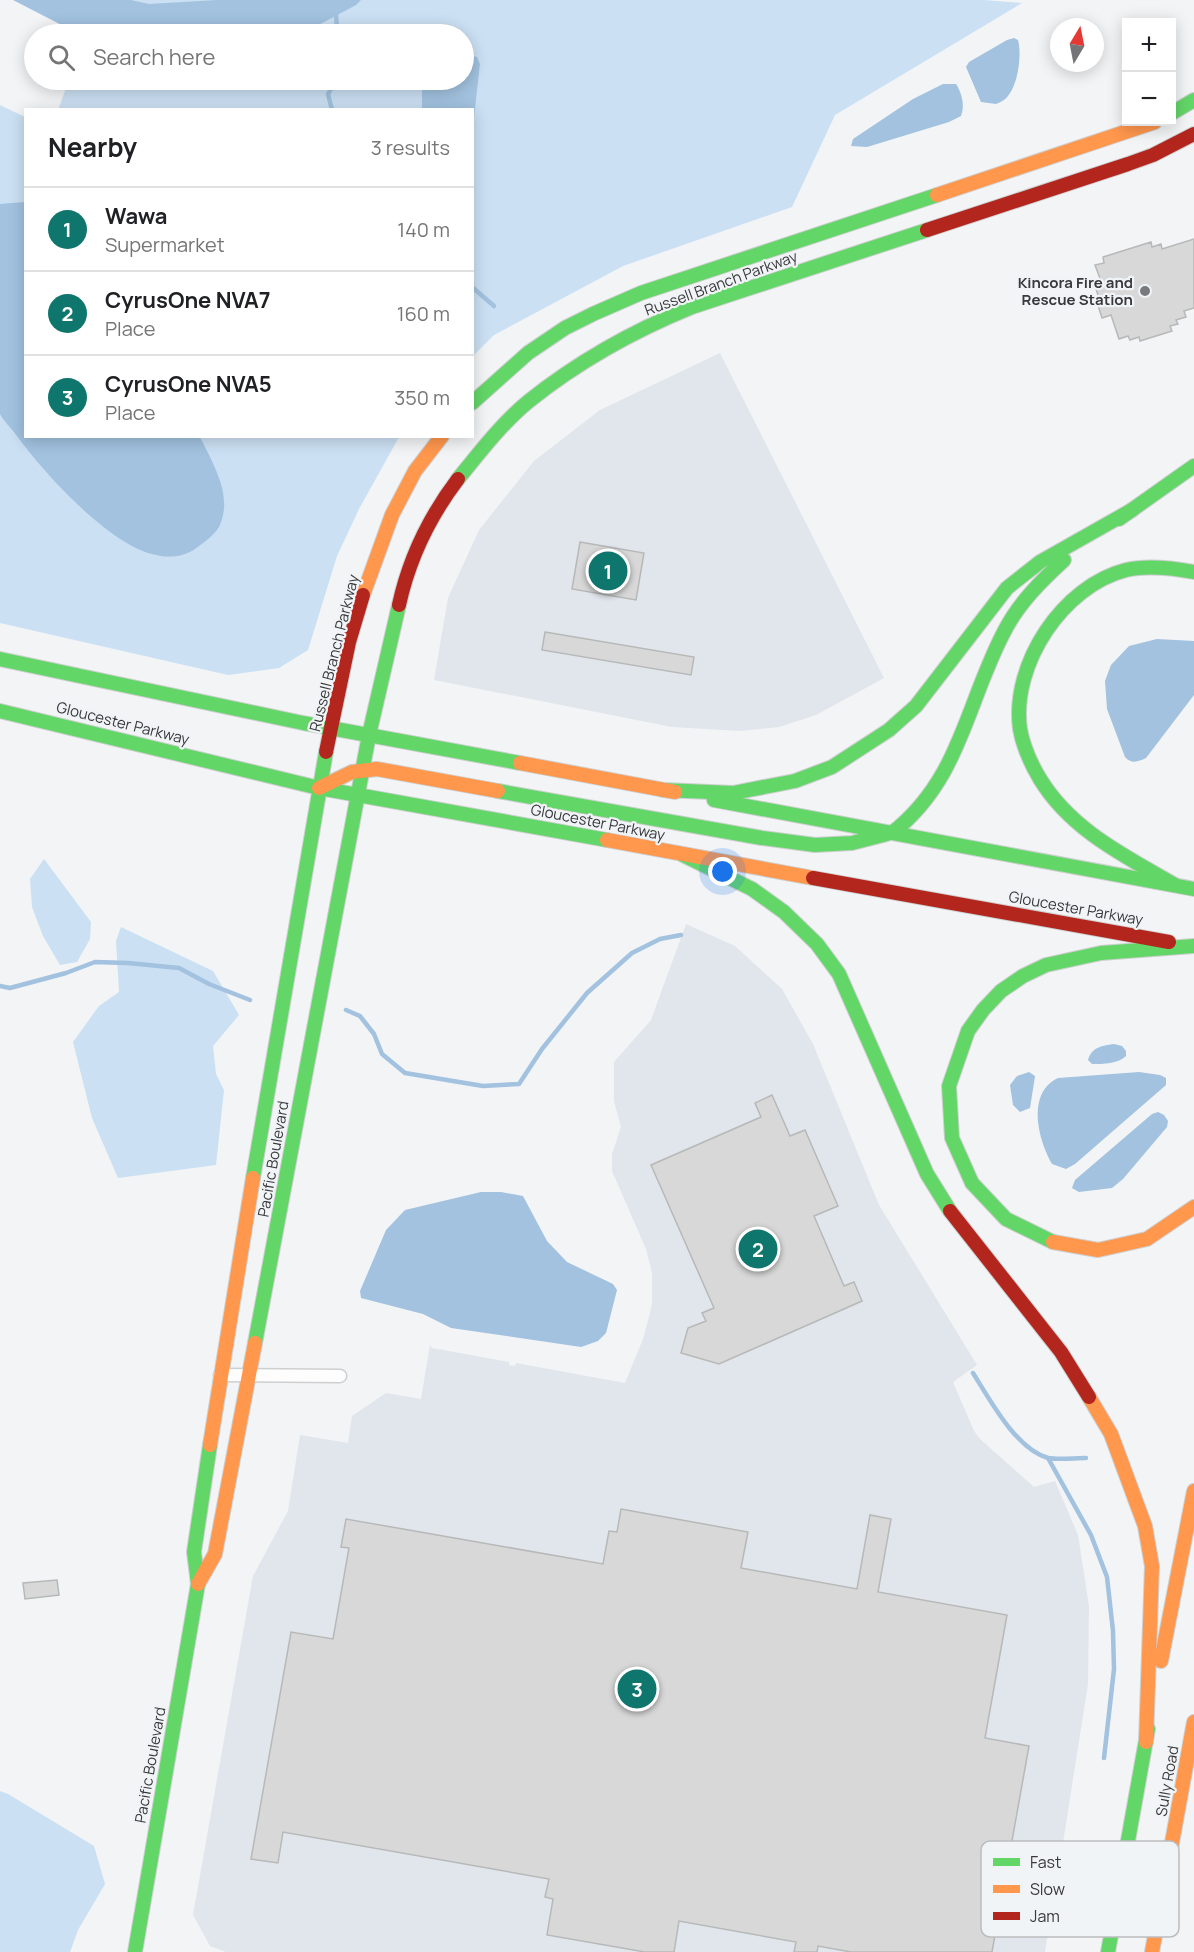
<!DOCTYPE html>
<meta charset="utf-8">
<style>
:root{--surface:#fff;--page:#f2f2f2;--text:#202124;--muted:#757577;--line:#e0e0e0;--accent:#0f766e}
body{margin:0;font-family:Manrope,sans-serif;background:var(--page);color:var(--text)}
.controls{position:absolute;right:18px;top:18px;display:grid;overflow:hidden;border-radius:0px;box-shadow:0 3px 15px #0003}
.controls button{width:54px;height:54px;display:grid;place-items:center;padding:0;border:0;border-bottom:2px solid var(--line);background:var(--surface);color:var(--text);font:30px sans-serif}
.compass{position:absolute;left:1050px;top:18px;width:54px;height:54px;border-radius:50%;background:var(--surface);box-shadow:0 3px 15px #0003;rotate:10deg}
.you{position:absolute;left:723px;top:872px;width:21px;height:21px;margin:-15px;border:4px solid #fff;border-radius:50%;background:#1a73e8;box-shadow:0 0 0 9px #1a73e833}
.badge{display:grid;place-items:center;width:39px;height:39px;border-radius:50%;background:var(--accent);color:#fff;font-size:20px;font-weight:700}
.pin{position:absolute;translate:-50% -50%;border:3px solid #fff;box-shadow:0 2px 6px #0006}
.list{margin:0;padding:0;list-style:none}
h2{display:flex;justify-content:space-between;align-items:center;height:78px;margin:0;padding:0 24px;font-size:26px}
h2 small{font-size:20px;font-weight:400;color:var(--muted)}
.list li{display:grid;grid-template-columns:39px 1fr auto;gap:18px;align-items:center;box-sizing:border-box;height:84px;padding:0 24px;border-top:2px solid var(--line)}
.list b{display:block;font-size:22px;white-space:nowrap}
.list p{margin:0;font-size:20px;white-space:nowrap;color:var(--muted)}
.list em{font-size:20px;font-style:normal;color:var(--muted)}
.icon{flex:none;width:33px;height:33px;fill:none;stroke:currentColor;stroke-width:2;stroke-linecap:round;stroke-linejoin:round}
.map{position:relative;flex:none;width:1194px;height:1952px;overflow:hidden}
.search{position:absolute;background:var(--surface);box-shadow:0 3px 15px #0003;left:24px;top:24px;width:450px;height:66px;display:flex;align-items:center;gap:15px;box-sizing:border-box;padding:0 21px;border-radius:33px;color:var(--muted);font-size:22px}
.panel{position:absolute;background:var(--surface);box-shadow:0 3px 15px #0003;left:24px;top:108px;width:450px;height:330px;border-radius:0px}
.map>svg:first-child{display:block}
.built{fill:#e1e6ec}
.green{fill:#cbe0f3}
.water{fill:#a2c2df}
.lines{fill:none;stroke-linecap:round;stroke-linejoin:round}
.stream{stroke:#a2c2df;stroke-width:4.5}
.building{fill:#d8d8d9;stroke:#b7b8b8;stroke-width:1.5}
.street-casing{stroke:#cecfd0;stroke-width:15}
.fast-casing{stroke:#cecfd0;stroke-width:16}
.slow-casing{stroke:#cecfd0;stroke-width:16}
.jam-casing{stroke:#cecfd0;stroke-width:16}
.street{stroke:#fdfdfe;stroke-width:12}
.fast{stroke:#63d668;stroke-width:14}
.slow{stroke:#ff974d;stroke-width:14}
.jam{stroke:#b3261e;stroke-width:14}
.poi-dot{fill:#797a7c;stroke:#f1f4f7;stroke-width:2}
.labels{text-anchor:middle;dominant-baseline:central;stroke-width:4.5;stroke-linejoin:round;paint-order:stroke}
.poi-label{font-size:15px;font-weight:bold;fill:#38393a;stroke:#f1f4f7;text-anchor:end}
.street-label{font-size:15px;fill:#38393a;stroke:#f1f4f7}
.key{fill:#f1f4f7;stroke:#babcbe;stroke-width:1.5}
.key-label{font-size:16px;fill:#38393a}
</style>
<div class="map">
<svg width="1194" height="1952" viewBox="0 0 1194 1952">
<rect width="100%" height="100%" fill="#f2f4f6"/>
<g class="built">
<polygon points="720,353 884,678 816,715 779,727 740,731 672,727 434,680 448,598 479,530 534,461 600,410"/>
<polygon points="686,924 735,946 782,989 813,1044 879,1205 977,1365 953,1382 974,1431 980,1439 1034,1487 1055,1481 1078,1535 1089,1606 1088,1684 1050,1925 1047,1927 1048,1933 1045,1952 226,1952 210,1946 193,1915 253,1576 288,1511 300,1435 348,1443 352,1416 386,1393 421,1399 430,1345 432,1348 509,1362 509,1365 515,1366 516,1363 625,1383 643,1339 650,1313 652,1303 652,1273 646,1249 612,1171 612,1154 621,1127 614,1101 614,1062 651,1020"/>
</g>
<g class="green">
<polygon points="98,0 984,0 1022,3 835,115 792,207 623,266 494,335 473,356 472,110 58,110 69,80 464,80 464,34 85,34"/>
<polygon points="0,105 25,117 26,436 399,437 359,509 337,556 308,650 279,668 228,675 0,623"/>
<polygon points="44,859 91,922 90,939 77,962 60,965 43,936 32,907 30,879"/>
<polygon points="121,927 213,971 239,1015 213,1046 216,1074 224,1090 216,1165 118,1178 92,1118 73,1042 99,1006 119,992 116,941"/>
<polygon points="0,1791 8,1794 94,1846 105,1884 78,1930 70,1952 0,1952"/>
</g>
<g class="water">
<polygon points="13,0 131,0 149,4 217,0 361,0 356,5 311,29 289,34 79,34"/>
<path d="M1014,38L1018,40C1022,55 1018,84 1008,96C1005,100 1001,102 996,104L981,102L966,67L969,62L1007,40Z"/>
<polygon points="464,53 477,57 480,64 473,126 472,110 422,109 422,91 426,80 464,80"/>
<path d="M943,84H956C962,93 965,106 961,116L949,122L867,147L851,146L853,139L913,99Z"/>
<path d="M25,202L26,436L200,437C213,464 234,496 219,527C215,534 206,541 199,546C186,557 169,559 152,554C107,543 41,470 14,432C10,427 3,420 0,414C0,405 0,374 0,364C0,310 0,257 0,204Z"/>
<path d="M1157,639L1194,641V695L1146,758C1138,762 1131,764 1125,757L1107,709L1105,681L1111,665L1129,646Z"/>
<path d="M1114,1044L1122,1046L1126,1051V1056C1117,1064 1104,1064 1092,1064L1088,1060C1092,1047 1101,1046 1114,1044Z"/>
<polygon points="1029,1072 1035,1076 1030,1108 1020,1112 1013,1105 1010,1085 1017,1076"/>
<path d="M1139,1072L1160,1075L1166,1078V1085L1075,1164L1066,1169L1052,1164C1038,1140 1026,1093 1058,1078Z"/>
<polygon points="1158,1112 1164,1115 1168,1121 1167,1127 1123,1179 1112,1188 1079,1192 1072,1188 1075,1180 1152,1114"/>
<polygon points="481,1192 501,1192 523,1196 547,1241 567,1262 613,1284 617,1290 606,1333 598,1341 581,1347 451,1328 423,1314 361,1298 360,1291 386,1230 405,1210"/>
</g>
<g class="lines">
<g class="stream">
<polyline points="335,0 337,29 340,34"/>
<polyline points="332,110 328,94 336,80"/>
<polyline points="472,287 494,306"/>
<polyline points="0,986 10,988 66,973 95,962 128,963 179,968 209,984 250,1000"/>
<polyline points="346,1010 360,1016 374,1034 382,1054 405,1073 483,1086 519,1084 542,1049 587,993 632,953 660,939 681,935"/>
<path d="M973,1373C990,1400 1016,1449 1048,1458C1059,1460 1074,1458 1086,1458"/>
<polyline points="1048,1458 1091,1535 1107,1577 1113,1631 1114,1669 1104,1758"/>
</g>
</g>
<g class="building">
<polygon points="1194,239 1194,308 1184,311 1186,317 1176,320 1178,324 1170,326 1172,331 1140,341 1139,337 1130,340 1128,336 1119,339 1111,315 1102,318 1096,299 1099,298 1094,283 1101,281 1095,265 1104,263 1103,257 1151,242 1152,247 1161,244 1162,249"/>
<polygon points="580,542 644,553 636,600 572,589"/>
<polygon points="545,632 694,657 691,675 542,650"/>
<polygon points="772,1095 790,1136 805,1130 838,1206 814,1216 844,1286 854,1282 862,1301 719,1364 681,1353 688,1328 706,1321 702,1313 714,1308 651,1165 761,1117 755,1103"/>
<polygon points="621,1509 748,1532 741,1568 857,1589 870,1515 891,1519 878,1592 1007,1615 985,1738 1029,1746 992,1952 851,1952 818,1946 817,1952 794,1952 796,1942 679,1921 674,1952 645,1952 547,1935 553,1899 545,1897 549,1879 283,1832 278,1863 251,1859 291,1632 333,1639 349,1548 341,1547 346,1519 603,1564 609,1531 617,1532"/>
<polygon points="57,1580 59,1595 25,1599 23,1583"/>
</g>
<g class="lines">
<g class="street-casing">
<polyline id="street" points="220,1375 340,1376"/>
</g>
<g class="fast-casing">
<g id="fast">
<polyline points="1172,113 1194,100"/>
<polyline points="472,403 528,353 565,328 593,314 641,293 937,195"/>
<path d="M458,479C480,452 502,423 529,401C579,361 633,331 692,307L927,230"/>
<polyline points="1119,519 1194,466"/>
<polyline points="0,659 303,723 520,763"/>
<polyline points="0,711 319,788 607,840"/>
<polyline points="663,790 733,793 795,781 832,767 889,730 916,706 1007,588 1040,562 1132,510"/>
<polyline points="498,791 762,838 815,845 852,843 887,834"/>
<polyline points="714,800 1194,889"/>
<path d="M892,833C961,779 966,703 1005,630C1019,603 1041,581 1064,560"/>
<polyline points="683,855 752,889 784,912 817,944 839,974 927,1174 950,1211"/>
<path d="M1175,885C1125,856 1071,830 1040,779C1031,764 1023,746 1020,729C1011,664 1063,586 1126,570C1148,565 1172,568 1194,572"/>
<polyline points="253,1178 326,752"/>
<polyline points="1053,1242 1006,1219 972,1183 952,1138 949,1086 968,1031 983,1010 1001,991 1023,976 1046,965 1101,953 1194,946"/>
<polyline points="255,1343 369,735 399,605"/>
<polyline points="135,1952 198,1584 194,1552 210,1445"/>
<polyline points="1108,1952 1148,1729"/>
</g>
</g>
<g class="slow-casing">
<g id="slow">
<polyline points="937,195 1155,122"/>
<polyline points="363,595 392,515 415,471 442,436"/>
<polyline points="520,763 675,792"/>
<polyline points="319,788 352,772 377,769 498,791"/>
<polyline points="607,840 813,878"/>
<polyline points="1053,1242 1098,1250 1147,1239 1194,1207"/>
<polyline points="1089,1397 1111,1434 1145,1526 1152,1566 1146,1742"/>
<polyline points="210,1445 253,1178"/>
<polyline points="198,1584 215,1554 255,1343"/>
<polyline points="1161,1661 1194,1491"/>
<polyline points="1152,1952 1194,1722"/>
</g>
</g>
<g class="jam-casing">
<g id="jam">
<polyline points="927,230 1128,164 1153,155 1194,134"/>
<path d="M399,605C409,559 430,516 458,479"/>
<polyline points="326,752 349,642 363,595"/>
<polyline points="813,878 1169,942"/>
<polyline points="950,1211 1061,1352 1089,1397"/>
</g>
</g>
<use href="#street" class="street"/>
<use href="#fast" class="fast"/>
<use href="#slow" class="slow"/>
<use href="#jam" class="jam"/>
</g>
<circle class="poi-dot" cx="1145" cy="291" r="6"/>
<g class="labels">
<g class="poi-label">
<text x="1133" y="282">Kincora Fire and<tspan x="1133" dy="17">Rescue Station</tspan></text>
</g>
<g class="street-label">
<text transform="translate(721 283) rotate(-20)">Russell Branch Parkway</text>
<text transform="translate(334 653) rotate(-76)">Russell Branch Parkway</text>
<text transform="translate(123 723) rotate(14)">Gloucester Parkway</text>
<text transform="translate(598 822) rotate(11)">Gloucester Parkway</text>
<text transform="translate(1076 908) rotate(10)">Gloucester Parkway</text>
<text transform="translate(273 1159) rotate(-80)">Pacific Boulevard</text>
<text transform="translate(150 1765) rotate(-80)">Pacific Boulevard</text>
<text transform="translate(1167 1781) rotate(-80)">Sully Road</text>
</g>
</g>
<rect x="981" y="1841" width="198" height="96" rx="9" class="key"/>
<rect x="993" y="1858" width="27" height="8" fill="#63d668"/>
<rect x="993" y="1885" width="27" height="8" fill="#ff974d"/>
<rect x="993" y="1912" width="27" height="8" fill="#b3261e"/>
<g class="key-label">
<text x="1030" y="1868">Fast</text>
<text x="1030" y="1895">Slow</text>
<text x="1030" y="1922">Jam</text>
</g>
</svg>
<div class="controls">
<button>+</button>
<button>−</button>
</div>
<svg class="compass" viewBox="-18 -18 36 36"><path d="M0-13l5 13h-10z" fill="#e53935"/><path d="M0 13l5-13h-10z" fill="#757577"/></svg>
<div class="you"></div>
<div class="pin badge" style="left:608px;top:571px">1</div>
<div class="pin badge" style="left:758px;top:1249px">2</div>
<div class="pin badge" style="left:637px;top:1689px">3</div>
<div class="search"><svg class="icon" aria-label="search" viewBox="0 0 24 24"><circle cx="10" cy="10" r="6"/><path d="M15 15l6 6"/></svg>Search here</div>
<section class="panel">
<h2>Nearby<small>3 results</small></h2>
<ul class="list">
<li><span class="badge">1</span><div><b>Wawa</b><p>Supermarket</p></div><em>140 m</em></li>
<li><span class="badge">2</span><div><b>CyrusOne NVA7</b><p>Place</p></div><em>160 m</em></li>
<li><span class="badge">3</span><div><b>CyrusOne NVA5</b><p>Place</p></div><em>350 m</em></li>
</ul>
</section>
</div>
